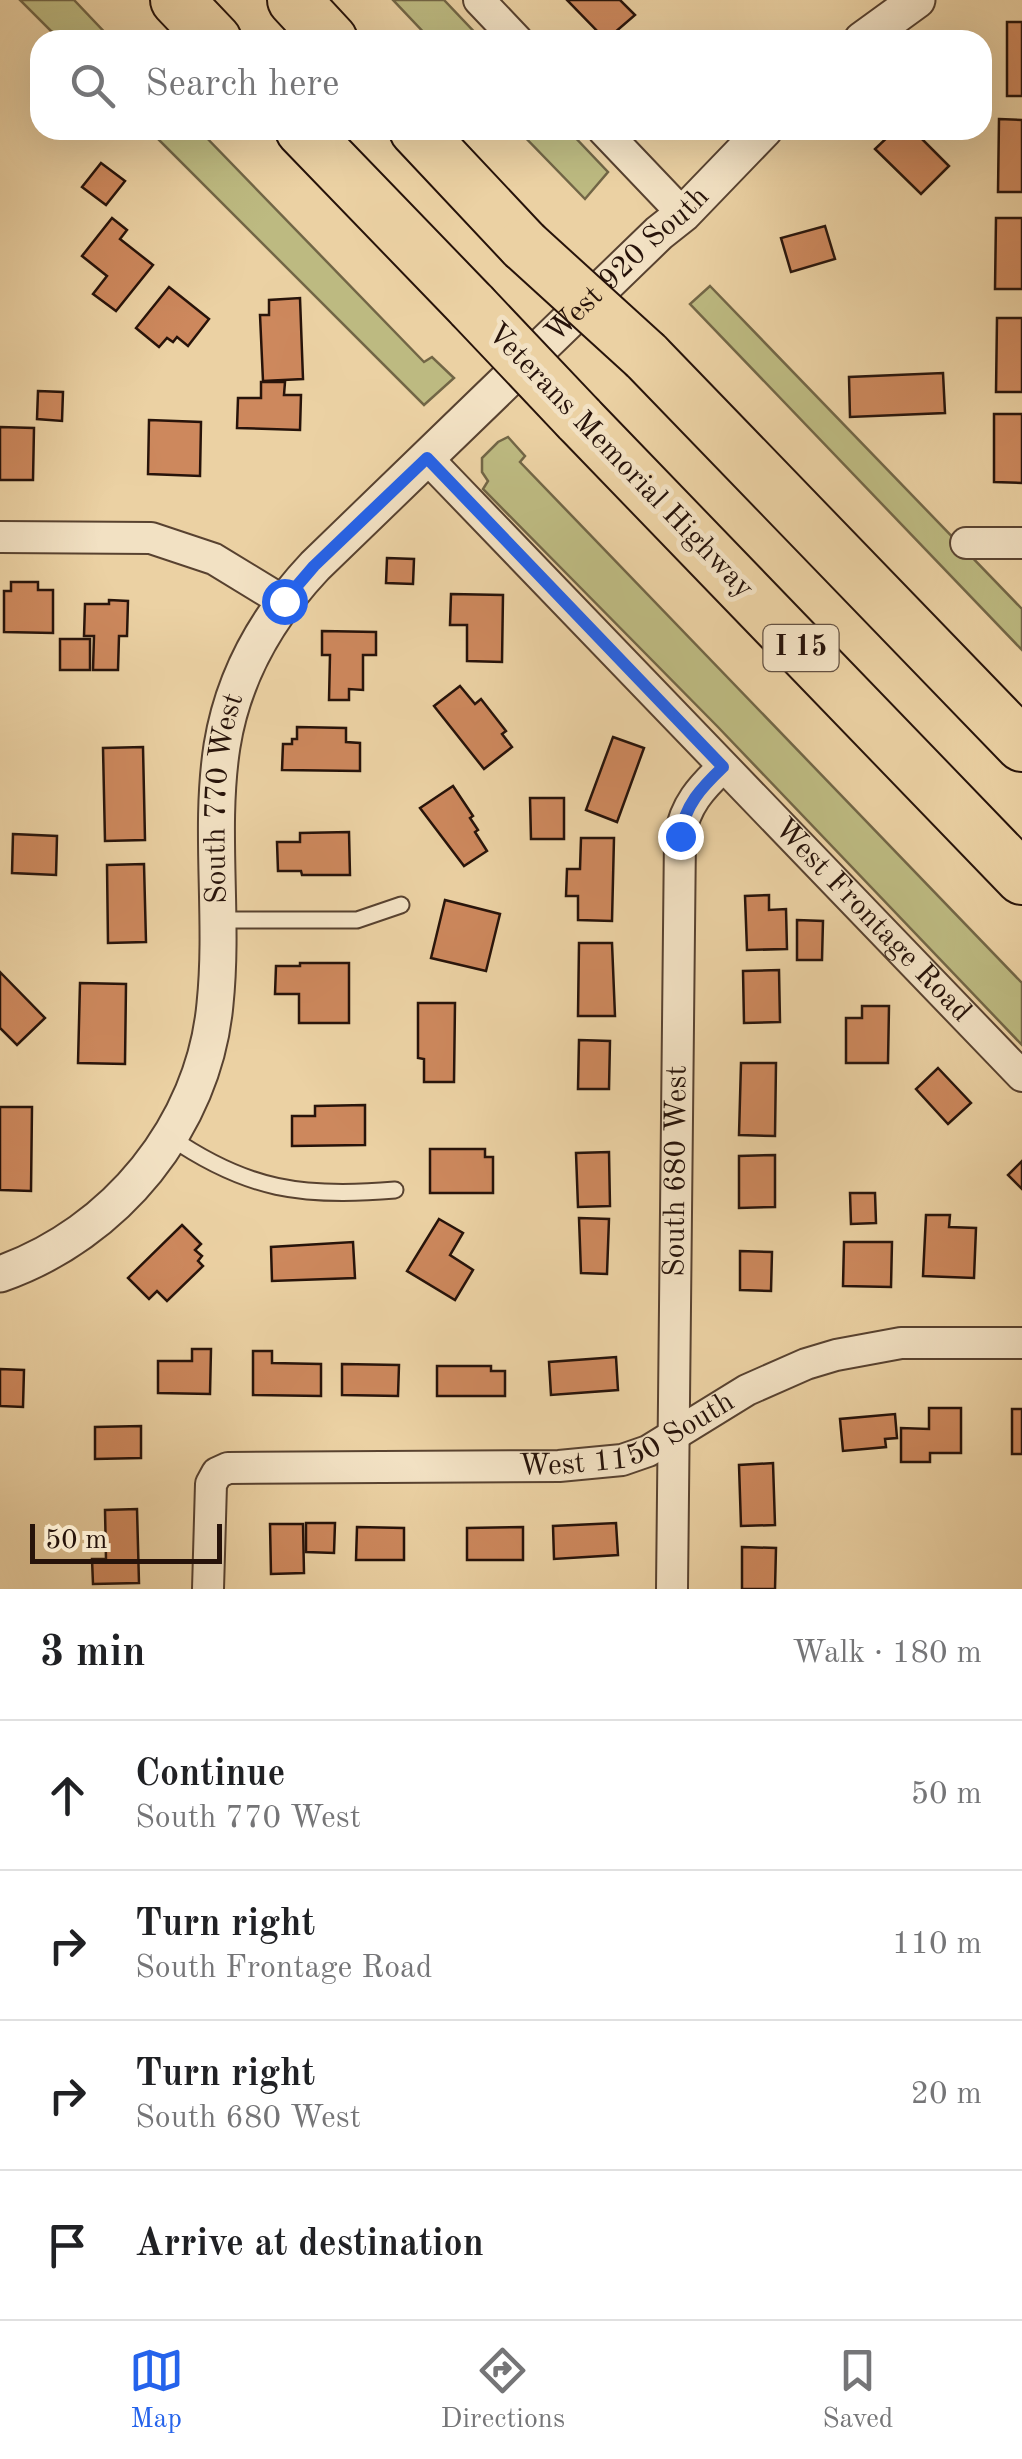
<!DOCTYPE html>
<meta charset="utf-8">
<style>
:root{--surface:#fff;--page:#f2f2f2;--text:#202124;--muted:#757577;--line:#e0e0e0;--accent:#2563eb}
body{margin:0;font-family:"Old Standard TT",serif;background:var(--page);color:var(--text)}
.scale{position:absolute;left:30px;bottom:25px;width:192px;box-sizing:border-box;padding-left:10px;border:5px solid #27130a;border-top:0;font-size:28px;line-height:35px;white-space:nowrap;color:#27130a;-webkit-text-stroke:8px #f2e1c3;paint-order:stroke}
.stop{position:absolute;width:30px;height:30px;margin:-22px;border:8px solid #2563eb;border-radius:50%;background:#fff}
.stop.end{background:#2563eb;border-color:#fff;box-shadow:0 2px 10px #0008}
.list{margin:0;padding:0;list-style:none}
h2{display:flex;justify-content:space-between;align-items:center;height:130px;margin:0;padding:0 40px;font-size:42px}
h2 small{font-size:32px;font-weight:400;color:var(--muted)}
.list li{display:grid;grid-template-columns:65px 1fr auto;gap:30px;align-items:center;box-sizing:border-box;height:150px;padding:0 40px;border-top:2px solid var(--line)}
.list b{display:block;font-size:38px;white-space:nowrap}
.list p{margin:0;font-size:32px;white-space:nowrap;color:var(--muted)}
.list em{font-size:32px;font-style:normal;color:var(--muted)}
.icon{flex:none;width:55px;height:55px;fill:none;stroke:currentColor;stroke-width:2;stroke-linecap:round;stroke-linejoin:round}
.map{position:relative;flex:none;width:1022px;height:1589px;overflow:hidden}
.search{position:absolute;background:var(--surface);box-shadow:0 10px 40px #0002;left:30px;right:30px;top:30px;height:110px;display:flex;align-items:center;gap:25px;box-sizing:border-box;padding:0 35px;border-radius:30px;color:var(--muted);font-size:38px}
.sheet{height:730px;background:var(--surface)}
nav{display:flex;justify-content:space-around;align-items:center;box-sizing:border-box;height:140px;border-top:2px solid var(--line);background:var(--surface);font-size:28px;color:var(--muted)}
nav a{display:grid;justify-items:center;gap:5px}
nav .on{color:var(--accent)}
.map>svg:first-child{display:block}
.green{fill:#bdba81;stroke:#726646;stroke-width:2.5}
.building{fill:#cd885d;stroke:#27130a;stroke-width:2.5}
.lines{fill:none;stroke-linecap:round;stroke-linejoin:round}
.service-casing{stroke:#584230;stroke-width:19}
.minor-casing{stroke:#584230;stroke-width:34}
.tertiary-casing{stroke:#584230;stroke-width:39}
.motorway-casing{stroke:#27130a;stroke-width:56}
.service{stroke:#f2e1c3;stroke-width:15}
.minor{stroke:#f2e1c3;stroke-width:30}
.tertiary{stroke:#f2e1c3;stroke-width:35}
.motorway{stroke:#ebd1a3;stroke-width:52}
.motorway-bridge-casing{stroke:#27130a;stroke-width:56;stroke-linecap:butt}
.motorway-bridge{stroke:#ebd1a3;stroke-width:52}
.route{stroke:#2563eb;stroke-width:12}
.labels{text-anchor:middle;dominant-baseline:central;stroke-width:10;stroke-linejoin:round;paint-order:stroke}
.shield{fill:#f2e1c3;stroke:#645142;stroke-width:2.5}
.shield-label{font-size:28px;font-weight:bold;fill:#27130a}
.street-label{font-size:30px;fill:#27130a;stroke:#f2e1c3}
</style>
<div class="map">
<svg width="1022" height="1589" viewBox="0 0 1022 1589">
<rect width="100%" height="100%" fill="#ebd1a3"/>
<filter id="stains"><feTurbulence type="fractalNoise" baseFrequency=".002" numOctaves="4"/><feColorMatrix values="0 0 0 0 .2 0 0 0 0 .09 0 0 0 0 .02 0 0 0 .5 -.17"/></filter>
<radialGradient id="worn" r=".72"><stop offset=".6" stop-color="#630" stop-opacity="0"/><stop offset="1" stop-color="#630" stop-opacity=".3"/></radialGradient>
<g class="green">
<polygon points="20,0 74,0 112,40 60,40"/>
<polygon points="393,0 444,0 482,40 431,40"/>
<polygon points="149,130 199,130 424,362 432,357 454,378 424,405"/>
<polygon points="518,130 568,130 608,172 585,199"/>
<polygon points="710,286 1022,609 1022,650 690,304"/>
<polygon points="508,437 525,456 520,462 1022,983 1022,1045 717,726 483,489 488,481 482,472 482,458 498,442"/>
</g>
<g class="building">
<polygon points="567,0 620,0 635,15 606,40"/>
<rect x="1007" y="22" width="15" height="74"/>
<polygon points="999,119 1022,120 1022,192 998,192"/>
<polygon points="895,130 913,130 949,166 921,194 875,149"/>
<polygon points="101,163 125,181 106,205 82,187"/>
<polygon points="112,218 127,230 120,239 153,265 116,311 93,294 107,276 82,256"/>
<polygon points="996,218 1022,218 1022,289 995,289"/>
<polygon points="825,226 835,259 791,272 781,238"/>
<polygon points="169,287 209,319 188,346 177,337 173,342 167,338 159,347 136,328"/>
<polygon points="300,298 303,379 263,381 260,315 269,315 269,300"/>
<polygon points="997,318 1022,318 1022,392 996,392"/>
<polygon points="943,373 945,413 850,417 849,377"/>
<polygon points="261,382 285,382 284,395 301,395 300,430 237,428 238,398 261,398"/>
<polygon points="38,391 63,392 62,421 37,419"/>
<polygon points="994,414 1022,414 1022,483 994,482"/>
<polygon points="149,420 201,422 200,476 148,474"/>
<polygon points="0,427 34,428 33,480 0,480"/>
<polygon points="387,558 414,559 413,584 386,583"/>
<polygon points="11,582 38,582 38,590 53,590 53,633 4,632 4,591 11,591"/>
<polygon points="451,594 503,595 502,662 467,661 467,625 450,625"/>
<polygon points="109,600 128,601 127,636 119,636 118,670 93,670 94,636 84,636 85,604 109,604"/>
<polygon points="322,631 376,632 376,655 363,655 363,690 349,689 349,700 329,700 330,655 322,655"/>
<rect x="60" y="639" width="30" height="31"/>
<polygon points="460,686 475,704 481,699 506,731 502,734 512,747 484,769 434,706"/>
<polygon points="297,727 346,728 346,742 360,743 360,771 282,770 283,744 292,744 292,739 297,739"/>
<polygon points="613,737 644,748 617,822 586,810"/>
<polygon points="143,747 145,840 105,841 103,748"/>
<polygon points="453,786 473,816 470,818 478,830 475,832 487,851 464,866 420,808"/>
<polygon points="530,798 564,798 564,839 531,839"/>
<polygon points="349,832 350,875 302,875 301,871 278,871 277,842 300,842 300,833"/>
<polygon points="13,834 57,836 56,875 12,873"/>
<polygon points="581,838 614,838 612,921 578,920 578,896 566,896 567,869 580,869"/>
<polygon points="144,864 146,942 108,943 107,865"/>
<polygon points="769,895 769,910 786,909 787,949 747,950 745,896"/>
<polygon points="445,900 500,914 486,971 431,958"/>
<polygon points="797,920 823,921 822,960 797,960"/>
<polygon points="579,943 612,943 615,1016 578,1016"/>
<polygon points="300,963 349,963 349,1023 299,1023 299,994 275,994 276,966 300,966"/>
<polygon points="779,970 780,1022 744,1023 743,971"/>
<polygon points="0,972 45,1018 17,1045 0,1028"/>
<polygon points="80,983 126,984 125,1064 78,1063"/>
<polygon points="418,1003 455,1003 454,1082 424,1082 424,1059 418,1058"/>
<polygon points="862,1006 889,1006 888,1063 846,1063 846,1018 862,1018"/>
<polygon points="579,1040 610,1041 609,1089 578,1089"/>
<polygon points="741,1063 776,1063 775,1136 739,1135"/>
<polygon points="938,1068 971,1103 948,1124 916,1089"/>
<polygon points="365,1105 365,1145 292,1146 292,1116 315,1116 315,1106"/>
<polygon points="0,1107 32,1107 31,1191 0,1190"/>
<polygon points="430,1149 485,1149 485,1157 493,1157 493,1193 430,1193"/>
<polygon points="609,1152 610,1206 578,1207 576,1153"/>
<polygon points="775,1155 775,1207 739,1208 739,1156"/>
<polygon points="1022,1161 1022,1189 1008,1175"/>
<polygon points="850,1193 875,1193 876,1223 851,1224"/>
<polygon points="926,1215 950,1215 949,1227 976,1228 974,1278 923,1276"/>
<polygon points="579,1218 609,1219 607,1274 581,1273"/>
<polygon points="439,1219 463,1233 450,1255 473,1270 455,1300 407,1271"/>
<polygon points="182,1225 201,1244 195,1250 202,1256 198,1261 203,1266 167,1301 157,1291 149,1299 128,1278"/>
<polygon points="353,1242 355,1278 272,1281 271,1247"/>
<polygon points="844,1242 892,1242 891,1287 843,1286"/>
<polygon points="740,1251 772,1252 771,1291 740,1290"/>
<polygon points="192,1349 211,1349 210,1394 158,1393 158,1361 192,1361"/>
<polygon points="253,1351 272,1351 272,1363 321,1364 321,1396 253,1395"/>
<polygon points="616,1357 618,1390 551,1395 549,1362"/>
<polygon points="342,1364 399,1365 398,1396 342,1395"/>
<polygon points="437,1366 491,1366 491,1371 505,1371 505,1396 437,1396"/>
<polygon points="0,1369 24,1370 23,1407 0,1406"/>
<polygon points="929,1408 961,1408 961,1453 930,1453 930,1462 901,1462 901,1428 929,1429"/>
<rect x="1012" y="1409" width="10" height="45"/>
<polygon points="895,1414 897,1438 885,1439 886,1447 843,1451 840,1419"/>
<polygon points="141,1426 141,1458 95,1459 95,1427"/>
<polygon points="773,1463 775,1525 741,1526 739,1465"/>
<polygon points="137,1509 139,1583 93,1584 92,1559 106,1559 105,1510"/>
<polygon points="306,1523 335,1523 334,1553 306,1552"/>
<polygon points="616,1523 618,1555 554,1559 553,1526"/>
<polygon points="270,1524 303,1524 304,1573 271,1574"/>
<polygon points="357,1527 404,1528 404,1560 356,1560"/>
<polygon points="523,1527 523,1560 467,1560 467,1528"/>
<polygon points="742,1547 776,1548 775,1589 742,1589"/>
</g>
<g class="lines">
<g class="service-casing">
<g id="service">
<polyline points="218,920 357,920 401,905"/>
<path d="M170,1137C247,1190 303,1198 395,1190"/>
</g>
</g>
<g class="minor-casing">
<g id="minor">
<polyline points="479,0 517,40"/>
<polyline points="603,130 683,214"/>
<path id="s1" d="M427,458L1022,1076"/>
<polyline points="0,537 151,538 214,559 283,601"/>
<polyline points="966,543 1022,543"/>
<path id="s2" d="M208,1589L211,1484L217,1473L228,1468L559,1466L622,1460L648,1451L747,1390L806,1364L836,1355L901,1343H1022"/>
<path id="s3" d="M672,1589L680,836C685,805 701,788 723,767"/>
</g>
</g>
<g class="tertiary-casing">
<g id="tertiary">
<polyline points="862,40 917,0"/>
<path id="s4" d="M0,1274C115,1234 204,1126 215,1004C224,918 209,830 222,746C233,677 268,616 315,566L659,233L683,214L764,130"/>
</g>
</g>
<g class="motorway-casing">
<g id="motorway">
<polyline points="177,0 215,40"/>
<polyline points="294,0 331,40"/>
<polyline points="302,130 472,306"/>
<polyline points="416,130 524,245"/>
<polyline points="646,356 1022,745"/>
<polyline points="579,419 1022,878"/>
</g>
</g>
<use href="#service" class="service"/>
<use href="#minor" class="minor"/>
<use href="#tertiary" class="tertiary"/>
<use href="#motorway" class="motorway"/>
<g class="motorway-bridge-casing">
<g id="motorway-bridge">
<polyline points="524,245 646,356"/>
<polyline points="472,306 579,419"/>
</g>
</g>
<use href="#motorway-bridge" class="motorway-bridge"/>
</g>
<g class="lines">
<path class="route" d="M284,601L314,566L427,458L723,767C701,788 685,805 680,836"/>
</g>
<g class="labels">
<rect class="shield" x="763.5" y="625" width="75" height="46" rx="8"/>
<g class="shield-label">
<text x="801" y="648">I 15</text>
</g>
<g class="street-label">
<text stroke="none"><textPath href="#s4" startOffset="1262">West 920 South</textPath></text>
<text transform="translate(620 461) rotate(46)">Veterans Memorial Highway</text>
<text stroke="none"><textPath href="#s4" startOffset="570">South 770 West</textPath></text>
<text stroke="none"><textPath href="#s1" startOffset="642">West Frontage Road</textPath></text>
<text stroke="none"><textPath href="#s3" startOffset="418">South 680 West</textPath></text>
<text stroke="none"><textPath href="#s2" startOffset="535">West 1150 South</textPath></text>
</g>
</g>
<rect width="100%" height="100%" filter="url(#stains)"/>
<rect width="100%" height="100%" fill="url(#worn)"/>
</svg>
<div class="scale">50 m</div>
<div class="stop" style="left:284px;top:601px"></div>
<div class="stop end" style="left:680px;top:836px"></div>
<div class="search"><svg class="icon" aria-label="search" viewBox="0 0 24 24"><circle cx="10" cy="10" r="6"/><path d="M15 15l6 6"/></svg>Search here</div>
</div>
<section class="sheet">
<h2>3 min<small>Walk · 180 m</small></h2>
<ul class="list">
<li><svg class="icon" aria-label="ahead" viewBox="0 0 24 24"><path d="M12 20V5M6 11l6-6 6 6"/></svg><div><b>Continue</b><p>South 770 West</p></div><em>50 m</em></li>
<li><svg class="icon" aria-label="right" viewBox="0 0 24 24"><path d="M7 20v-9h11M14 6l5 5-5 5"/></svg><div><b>Turn right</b><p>South Frontage Road</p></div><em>110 m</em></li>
<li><svg class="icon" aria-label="right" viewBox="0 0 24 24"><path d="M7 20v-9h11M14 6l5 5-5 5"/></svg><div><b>Turn right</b><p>South 680 West</p></div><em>20 m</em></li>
<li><svg class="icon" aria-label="arrive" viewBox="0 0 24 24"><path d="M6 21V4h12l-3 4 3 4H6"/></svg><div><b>Arrive at destination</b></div></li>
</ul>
</section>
<nav>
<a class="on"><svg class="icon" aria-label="map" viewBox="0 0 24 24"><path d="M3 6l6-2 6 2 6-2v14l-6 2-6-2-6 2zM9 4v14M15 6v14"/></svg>Map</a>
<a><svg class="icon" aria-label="directions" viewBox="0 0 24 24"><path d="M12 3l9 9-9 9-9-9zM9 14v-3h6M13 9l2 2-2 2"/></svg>Directions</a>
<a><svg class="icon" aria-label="saved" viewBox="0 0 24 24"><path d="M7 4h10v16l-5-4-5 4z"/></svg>Saved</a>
</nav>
